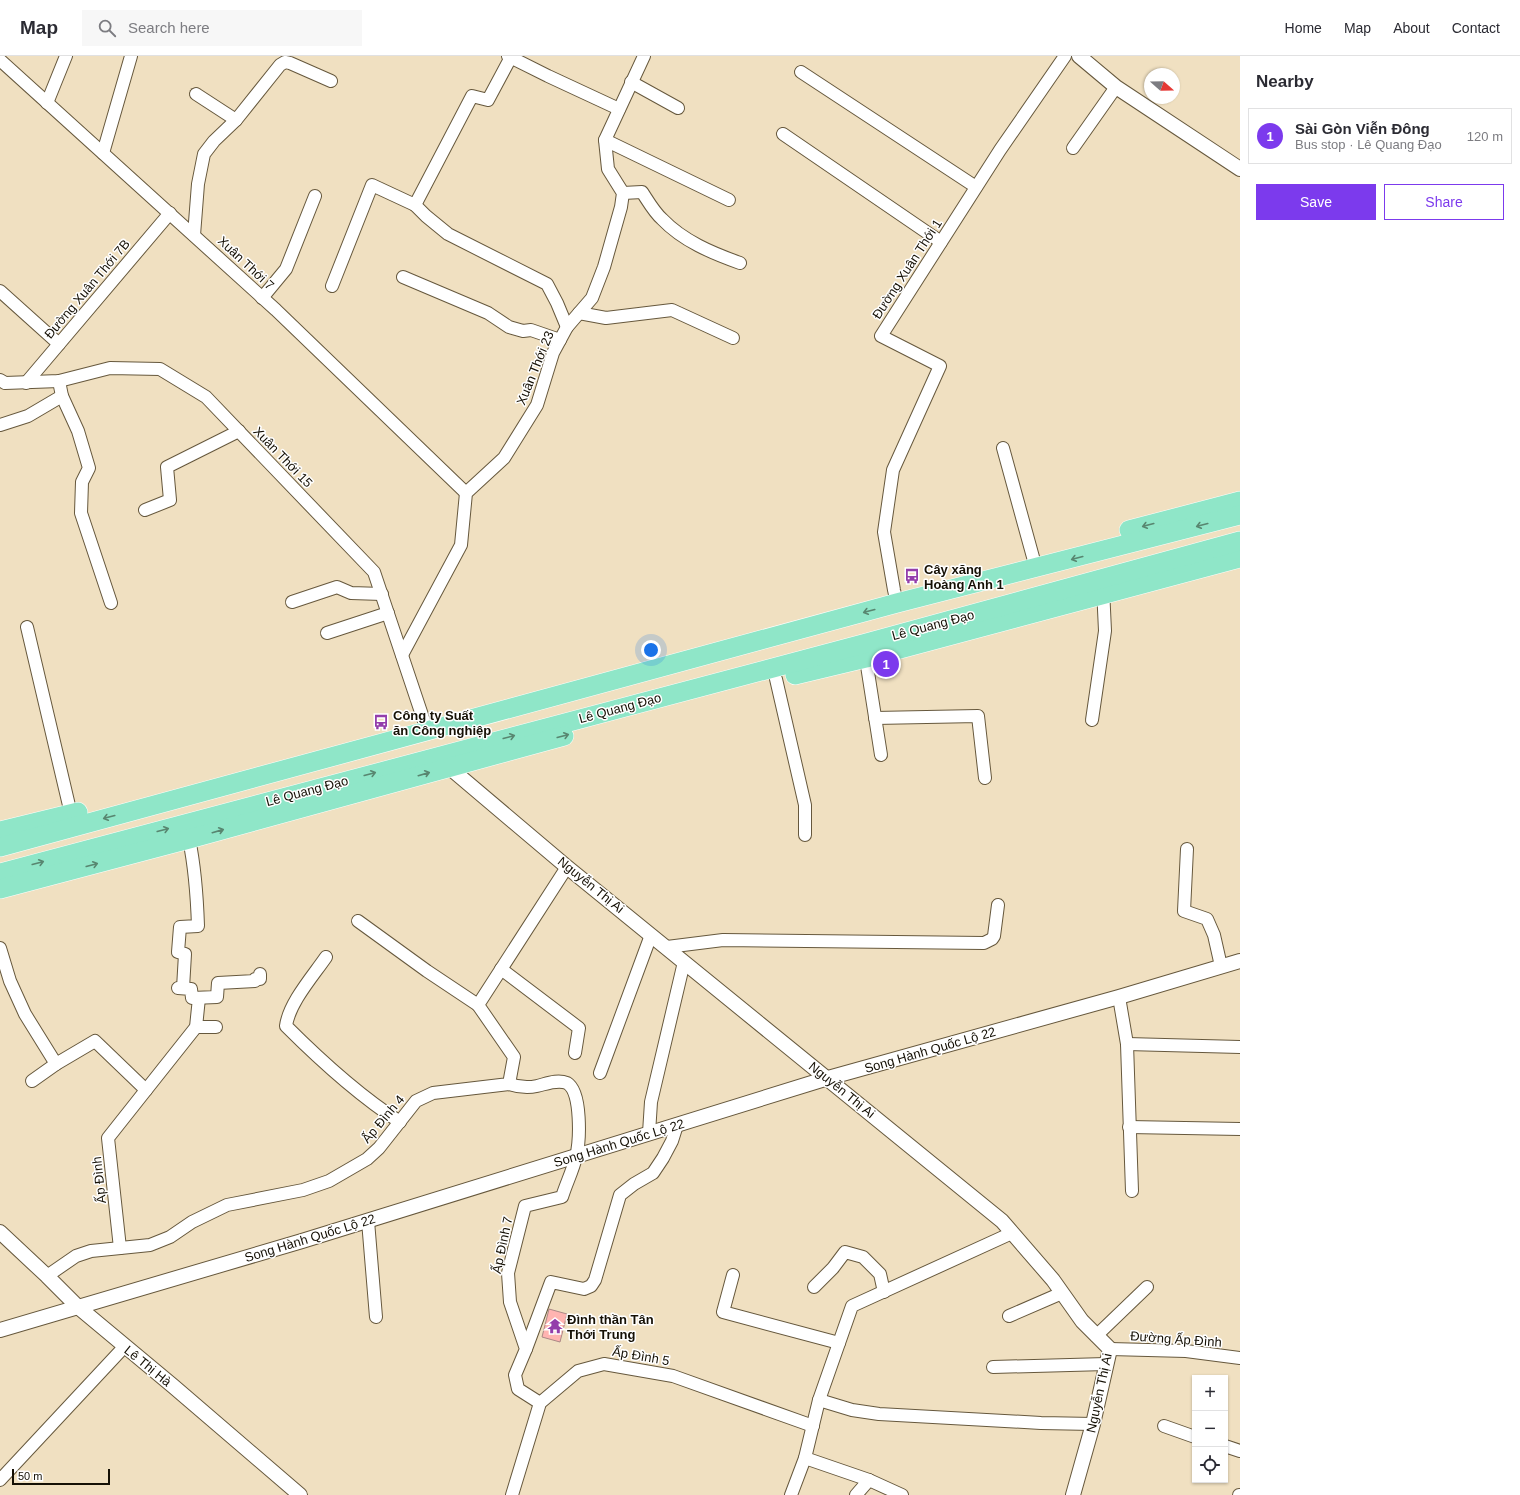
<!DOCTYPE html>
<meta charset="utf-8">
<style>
:root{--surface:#fff;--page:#f7f7f7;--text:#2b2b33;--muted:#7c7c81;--line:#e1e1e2;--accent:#7c3aed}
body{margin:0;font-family:Arial,sans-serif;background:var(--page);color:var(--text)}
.controls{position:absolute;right:12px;bottom:12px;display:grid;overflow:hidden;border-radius:0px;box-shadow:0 1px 3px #0004}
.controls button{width:36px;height:36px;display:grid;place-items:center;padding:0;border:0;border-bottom:1px solid var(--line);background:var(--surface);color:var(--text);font:20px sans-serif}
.compass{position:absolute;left:1144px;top:12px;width:36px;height:36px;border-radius:50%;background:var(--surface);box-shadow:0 1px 3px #0004;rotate:110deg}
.scale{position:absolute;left:12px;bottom:10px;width:98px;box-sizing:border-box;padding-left:4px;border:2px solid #151005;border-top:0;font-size:11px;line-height:14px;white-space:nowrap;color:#151005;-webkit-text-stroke:3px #fff;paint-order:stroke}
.you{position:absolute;left:651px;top:594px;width:14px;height:14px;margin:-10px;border:3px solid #fff;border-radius:50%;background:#1a73e8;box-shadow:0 0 0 6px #1a73e833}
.badge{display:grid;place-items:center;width:26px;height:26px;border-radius:50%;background:var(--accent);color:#fff;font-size:13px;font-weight:700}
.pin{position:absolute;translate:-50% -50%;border:2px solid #fff;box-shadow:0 1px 4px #0006}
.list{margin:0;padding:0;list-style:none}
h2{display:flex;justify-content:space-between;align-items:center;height:52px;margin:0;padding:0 16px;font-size:17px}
h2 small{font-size:13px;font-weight:400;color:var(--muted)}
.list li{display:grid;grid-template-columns:26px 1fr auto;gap:12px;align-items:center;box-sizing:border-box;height:56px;margin:0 8px 8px;padding:0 8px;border:1px solid var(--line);border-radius:0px}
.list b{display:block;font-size:15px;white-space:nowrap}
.list p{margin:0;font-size:13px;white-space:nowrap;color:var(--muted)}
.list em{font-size:13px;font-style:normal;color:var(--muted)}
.actions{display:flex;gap:8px;padding:12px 16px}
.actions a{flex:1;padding:9px 0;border:1px solid var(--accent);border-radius:0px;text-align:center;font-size:14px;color:var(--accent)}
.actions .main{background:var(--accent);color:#fff}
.icon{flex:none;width:22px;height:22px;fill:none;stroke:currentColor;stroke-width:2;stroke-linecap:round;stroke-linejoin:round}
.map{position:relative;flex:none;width:1240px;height:1439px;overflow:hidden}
header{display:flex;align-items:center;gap:24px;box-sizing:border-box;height:56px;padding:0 20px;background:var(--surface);border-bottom:1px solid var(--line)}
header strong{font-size:19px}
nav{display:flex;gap:22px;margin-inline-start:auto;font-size:14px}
.search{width:280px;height:36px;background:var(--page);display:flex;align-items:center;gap:10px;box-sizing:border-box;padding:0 14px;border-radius:0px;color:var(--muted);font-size:15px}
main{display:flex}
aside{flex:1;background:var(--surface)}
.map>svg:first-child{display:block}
.building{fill:#ffb4b1;stroke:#ab8886}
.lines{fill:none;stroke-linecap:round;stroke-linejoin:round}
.minor-casing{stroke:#66583d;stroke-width:14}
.tertiary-casing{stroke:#66583d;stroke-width:16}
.trunk-casing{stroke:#fff;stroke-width:20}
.minor{stroke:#fff;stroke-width:12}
.tertiary{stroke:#fff;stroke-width:14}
.trunk{stroke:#8fe6c8;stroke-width:19}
.oneway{stroke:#588670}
.labels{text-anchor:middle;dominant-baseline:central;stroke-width:3;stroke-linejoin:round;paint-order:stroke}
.street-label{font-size:13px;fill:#151005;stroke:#fff}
.poi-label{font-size:13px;font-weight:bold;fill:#151005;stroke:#fff;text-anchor:start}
</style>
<header>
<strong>Map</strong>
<div class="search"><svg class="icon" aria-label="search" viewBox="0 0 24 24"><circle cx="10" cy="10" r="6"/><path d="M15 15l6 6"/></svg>Search here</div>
<nav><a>Home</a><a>Map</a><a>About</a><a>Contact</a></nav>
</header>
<main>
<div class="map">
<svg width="1240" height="1439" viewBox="0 0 1240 1439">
<rect width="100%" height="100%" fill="#f0e0c1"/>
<polygon class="building" points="549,1253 567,1258 560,1286 542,1281"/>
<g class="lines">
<g class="minor-casing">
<g id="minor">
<polyline points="508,0 548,20 619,53"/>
<polyline points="0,4 276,254 466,437"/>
<polyline points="801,16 976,131"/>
<polyline points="631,26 678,52"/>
<polyline points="196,38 236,64"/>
<polyline points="47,47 66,0"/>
<polyline points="783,78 941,186"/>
<polyline points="605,84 729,144"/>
<polyline points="1073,92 1116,31"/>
<polyline points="103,97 131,0"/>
<path d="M623,137L642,136C648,145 654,156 662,163C683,185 712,197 740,207"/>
<polyline points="415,149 426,160 448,178 547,228 557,247 567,271"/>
<polyline points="194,179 198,128 204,98 214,85 236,64 280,9 285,6 290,7 331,25"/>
<polyline points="403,221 488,257 509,271 523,275 531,274 560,284"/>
<polyline points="332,230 372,129 415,149 472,40 488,44 511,1"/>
<polyline points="0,235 59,288"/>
<polyline points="262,242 286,213 315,140"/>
<polyline points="579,257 606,262 672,254 733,282"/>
<polyline points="0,324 5,327 59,325 110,312 160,313 206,341 374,516 427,674"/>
<polyline points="59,325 62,340 78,375 89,412 82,426 81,457 111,547"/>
<polyline points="26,327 170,157"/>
<polyline points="0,369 28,360 62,340"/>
<polyline points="1003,392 1036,512"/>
<polyline points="145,454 170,444 167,411 239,375"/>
<polyline points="292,546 337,531 351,537 382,538"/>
<polyline points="897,547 894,534 884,476 893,414 940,310 881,280 1000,94 1065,0"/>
<polyline points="27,571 71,758"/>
<polyline points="327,577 388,557"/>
<polyline points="865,597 881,699"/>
<polyline points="402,599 461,489 466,437 504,402 537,349 553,297 567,271 592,242 604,211 621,151 623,137 608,113 605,84 644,0"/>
<polyline points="776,623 805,749 805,779"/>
<polyline points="875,662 978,660 985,722"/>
<polyline points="1092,664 1105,575 1103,532"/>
<polyline points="1187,793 1184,855 1207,863 1214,879 1221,910"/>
<polyline points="358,865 427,915 478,949"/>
<polyline points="667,891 723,884 984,887 992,883 994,880 998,849"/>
<polyline points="0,892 10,925 25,958 56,1008 95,985 146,1034 108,1082 120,1192"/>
<path d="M326,901C313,920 289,947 286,970C321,1005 358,1039 400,1066"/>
<polyline points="501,913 579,972 575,997"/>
<polyline points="178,932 191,933 192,942 217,941 218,927 255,925 255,923 260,923 260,918"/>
<path d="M183,932L185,898L178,896L180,871L198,870C197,840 195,812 189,783"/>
<polyline points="1119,941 1127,988 1132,1135"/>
<polyline points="196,971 216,971"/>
<polyline points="1127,988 1240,991"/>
<polyline points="600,1017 651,879"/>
<polyline points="32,1025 56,1008"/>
<path d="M509,1028C518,1031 528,1032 537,1030C546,1028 557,1023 567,1027C582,1036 580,1085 576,1101C573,1114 566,1128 562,1141L525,1150L508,1217L510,1246L526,1293L515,1319L518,1333L540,1347"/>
<polyline points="146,1034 196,971 199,942"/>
<polyline points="1129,1071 1240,1073"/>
<polyline points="649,1077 651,1046 684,906"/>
<polyline points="368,1165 376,1261"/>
<polyline points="733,1219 723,1256 839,1287"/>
<polyline points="47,1220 76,1200 91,1195 150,1189 170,1181 192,1166 227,1149 303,1134 329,1125 367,1103 379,1092 416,1045 433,1037 509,1028 514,1001 478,949 567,811"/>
<polyline points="814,1231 833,1212 845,1196 863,1201 880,1218 884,1236"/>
<polyline points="1009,1260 1062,1237"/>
<polyline points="1096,1280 1147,1231"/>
<polyline points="526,1293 551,1226 584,1233 591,1230 595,1224 620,1139 634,1128 653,1117 663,1102 672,1085 677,1069"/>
<polyline points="1110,1293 1186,1295 1240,1302"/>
<polyline points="993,1311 1106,1308"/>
<polyline points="819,1344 852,1354 879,1358 1041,1367 1093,1368"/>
<polyline points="1164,1370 1195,1381"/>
<polyline points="1225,1390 1240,1395"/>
<polyline points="805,1402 819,1344 852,1250 1012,1177"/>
<polyline points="0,1424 125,1290"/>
<polyline points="512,1439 540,1347 578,1315 604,1308 673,1320 813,1370"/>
<polyline points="791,1439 805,1402 869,1424 902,1439"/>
<polyline points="856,1439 869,1424"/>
<polyline points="1239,1439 1240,1439"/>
</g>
</g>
<g class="tertiary-casing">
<g id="tertiary">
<polyline points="1079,0 1116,31 1240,113"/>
<polyline points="444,707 567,811 1002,1165 1053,1224 1082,1265 1110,1293 1093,1368 1073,1439"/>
<polyline points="0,1176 47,1220 77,1250 173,1330 300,1439"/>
<polyline points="0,1274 302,1185 828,1022 1119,941 1240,905"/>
</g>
</g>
<g class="trunk-casing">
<g id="trunk">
<polyline points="1129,474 1240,445"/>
<polyline points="795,619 866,602 1240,502"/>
<polyline points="0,775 78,756"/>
<polyline points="0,791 897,547 1240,459"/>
<polyline points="0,817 863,588 1240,485"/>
<polyline points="0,833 189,783 564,680"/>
</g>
</g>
<use href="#minor" class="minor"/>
<use href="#tertiary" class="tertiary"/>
<use href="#trunk" class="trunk"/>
</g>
<defs><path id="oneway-shaft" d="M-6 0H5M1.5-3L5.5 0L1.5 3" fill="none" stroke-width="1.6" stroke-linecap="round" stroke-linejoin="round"/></defs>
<g class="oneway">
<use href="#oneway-shaft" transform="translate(1148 469) rotate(165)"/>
<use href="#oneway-shaft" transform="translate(1202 469) rotate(165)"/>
<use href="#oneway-shaft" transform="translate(1077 502) rotate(165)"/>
<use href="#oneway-shaft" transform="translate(869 555) rotate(165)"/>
<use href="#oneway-shaft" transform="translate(563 680) rotate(-15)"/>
<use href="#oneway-shaft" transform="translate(509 681) rotate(-15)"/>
<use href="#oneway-shaft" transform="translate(370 718) rotate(-15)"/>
<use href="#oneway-shaft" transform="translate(424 718) rotate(-16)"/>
<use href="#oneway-shaft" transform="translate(109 761) rotate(165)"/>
<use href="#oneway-shaft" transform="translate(163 774) rotate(-15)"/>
<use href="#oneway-shaft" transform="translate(218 775) rotate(-16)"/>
<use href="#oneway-shaft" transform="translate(38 807) rotate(-15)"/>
<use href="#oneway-shaft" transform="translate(92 809) rotate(-15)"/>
</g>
<defs>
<g id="bus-bare" transform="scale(1.2)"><path d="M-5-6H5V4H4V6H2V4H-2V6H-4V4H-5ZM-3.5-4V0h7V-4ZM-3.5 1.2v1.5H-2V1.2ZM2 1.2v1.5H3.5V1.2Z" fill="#933dab" stroke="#fff" stroke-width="2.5" paint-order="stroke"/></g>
<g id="temple-bare" transform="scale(1.2)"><path d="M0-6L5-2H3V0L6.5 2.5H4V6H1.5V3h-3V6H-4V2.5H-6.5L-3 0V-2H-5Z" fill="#933dab" stroke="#fff" stroke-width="2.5" paint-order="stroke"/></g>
</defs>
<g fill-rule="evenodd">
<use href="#bus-bare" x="912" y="520"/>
<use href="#bus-bare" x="381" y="666"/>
<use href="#temple-bare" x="555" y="1270"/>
</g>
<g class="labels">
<g class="street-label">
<text transform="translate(246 207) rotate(43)">Xuân Thới 7</text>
<text transform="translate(907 213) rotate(-57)">Đường Xuân Thới 1</text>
<text transform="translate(87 233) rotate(-50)">Đường Xuân Thới 7B</text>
<text transform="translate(535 312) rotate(-68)">Xuân Thới 23</text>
<text transform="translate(283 401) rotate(46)">Xuân Thới 15</text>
<text transform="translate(933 569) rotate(-15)">Lê Quang Đạo</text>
<text transform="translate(620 652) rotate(-15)">Lê Quang Đạo</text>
<text transform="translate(307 735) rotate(-15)">Lê Quang Đạo</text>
<text transform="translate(591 829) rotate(39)">Nguyễn Thị Ai</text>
<text transform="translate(930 994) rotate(-16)">Song Hành Quốc Lộ 22</text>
<text transform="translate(842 1034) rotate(39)">Nguyễn Thị Ai</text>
<text transform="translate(383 1063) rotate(-50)">Ấp Đình 4</text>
<text transform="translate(619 1087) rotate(-17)">Song Hành Quốc Lộ 22</text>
<text transform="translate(99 1124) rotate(-96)">Ấp Đình</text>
<text transform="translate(310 1182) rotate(-17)">Song Hành Quốc Lộ 22</text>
<text transform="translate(502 1189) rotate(-78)">Ấp Đình 7</text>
<text transform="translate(1176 1283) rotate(4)">Đường Ấp Đình</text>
<text transform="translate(641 1300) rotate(10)">Ấp Đình 5</text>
<text transform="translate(148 1310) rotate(39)">Lê Thị Hà</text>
<text transform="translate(1099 1337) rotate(-78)">Nguyễn Thị Ai</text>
</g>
<g class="poi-label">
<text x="924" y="513">Cây xăng<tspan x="924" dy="15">Hoàng Anh 1</tspan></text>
<text x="393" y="659">Công ty Suất<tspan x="393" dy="15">ăn Công nghiệp</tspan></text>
<text x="567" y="1263">Đình thần Tân<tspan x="567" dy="15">Thới Trung</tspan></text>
</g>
</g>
</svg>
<div class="controls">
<button>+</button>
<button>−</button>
<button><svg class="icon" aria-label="locate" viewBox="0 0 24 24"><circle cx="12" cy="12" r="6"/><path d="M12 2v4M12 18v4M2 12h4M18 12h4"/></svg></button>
</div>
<svg class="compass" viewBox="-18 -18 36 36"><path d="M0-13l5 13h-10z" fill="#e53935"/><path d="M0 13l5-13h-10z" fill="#7c7c81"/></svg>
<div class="scale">50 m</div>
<div class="you"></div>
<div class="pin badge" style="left:886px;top:608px">1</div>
</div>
<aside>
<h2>Nearby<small></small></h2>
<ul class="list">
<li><span class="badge">1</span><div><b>Sài Gòn Viễn Đông</b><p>Bus stop · Lê Quang Đạo</p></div><em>120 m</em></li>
</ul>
<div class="actions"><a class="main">Save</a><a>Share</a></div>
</aside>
</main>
